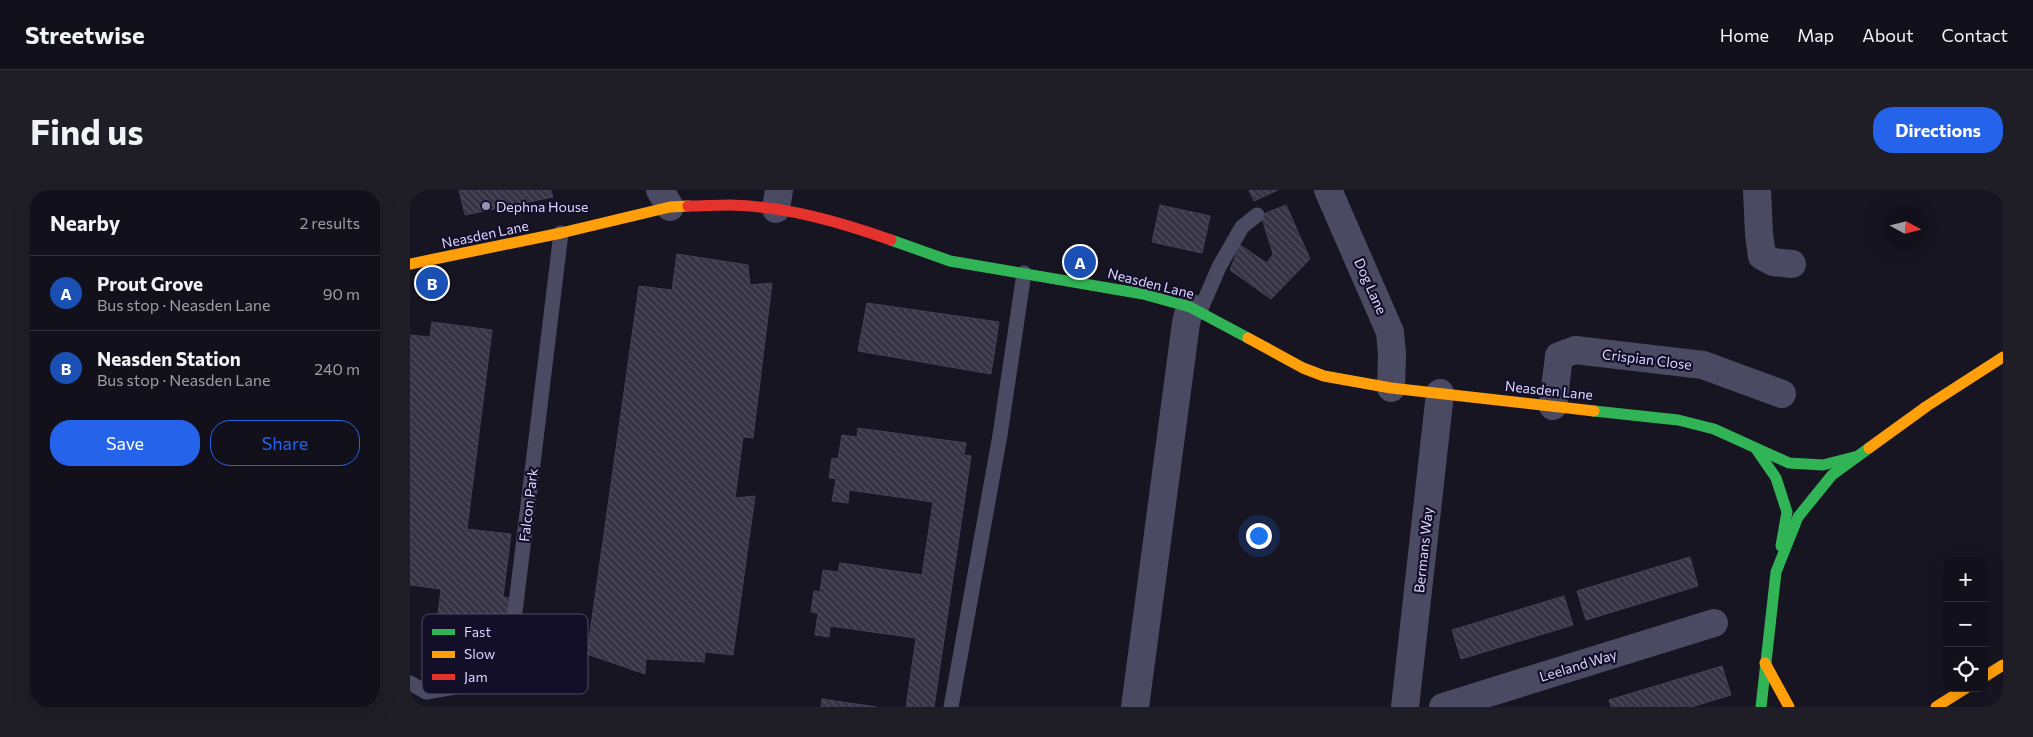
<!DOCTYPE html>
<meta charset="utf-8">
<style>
:root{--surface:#12101a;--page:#1f1e27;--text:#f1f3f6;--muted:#9c9da2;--line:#313039;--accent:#2563eb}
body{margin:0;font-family:Commissioner,sans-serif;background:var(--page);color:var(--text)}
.controls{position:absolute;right:15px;bottom:15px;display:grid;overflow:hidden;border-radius:10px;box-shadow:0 5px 20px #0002}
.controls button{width:45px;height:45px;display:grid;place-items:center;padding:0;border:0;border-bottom:1px solid var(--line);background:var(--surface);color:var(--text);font:25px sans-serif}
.compass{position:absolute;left:1473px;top:15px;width:45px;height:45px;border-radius:50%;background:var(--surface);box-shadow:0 5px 20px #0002;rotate:97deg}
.you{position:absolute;left:848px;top:345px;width:18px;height:18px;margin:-12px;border:4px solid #fff;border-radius:50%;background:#1a73e8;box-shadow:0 0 0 8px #1a73e833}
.badge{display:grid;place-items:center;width:32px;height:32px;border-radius:50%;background:var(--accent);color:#fff;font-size:16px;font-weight:700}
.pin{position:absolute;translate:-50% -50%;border:2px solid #fff;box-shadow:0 1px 5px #0006}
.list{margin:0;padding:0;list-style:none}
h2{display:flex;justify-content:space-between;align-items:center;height:65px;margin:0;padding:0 20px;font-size:21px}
h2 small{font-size:16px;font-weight:400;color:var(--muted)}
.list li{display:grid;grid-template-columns:32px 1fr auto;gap:15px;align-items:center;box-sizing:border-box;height:75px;padding:0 20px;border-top:1px solid var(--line)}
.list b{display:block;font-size:19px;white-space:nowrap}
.list p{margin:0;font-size:16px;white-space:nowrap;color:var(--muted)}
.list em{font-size:16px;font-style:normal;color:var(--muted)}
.actions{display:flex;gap:10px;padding:15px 20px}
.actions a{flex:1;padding:11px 0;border:1px solid var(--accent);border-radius:20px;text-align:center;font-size:18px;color:var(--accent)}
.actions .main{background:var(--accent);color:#fff}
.icon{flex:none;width:28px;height:28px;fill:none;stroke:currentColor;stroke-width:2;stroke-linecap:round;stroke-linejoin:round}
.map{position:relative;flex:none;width:1593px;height:517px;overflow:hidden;border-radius:20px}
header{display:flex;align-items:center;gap:30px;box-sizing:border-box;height:70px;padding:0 25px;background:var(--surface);border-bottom:1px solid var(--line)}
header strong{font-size:24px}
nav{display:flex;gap:28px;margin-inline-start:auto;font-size:18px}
.intro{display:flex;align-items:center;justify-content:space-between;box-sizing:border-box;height:120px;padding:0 30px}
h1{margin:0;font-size:35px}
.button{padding:12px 22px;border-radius:20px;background:var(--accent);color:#fff;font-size:18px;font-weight:700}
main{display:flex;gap:30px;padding:0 30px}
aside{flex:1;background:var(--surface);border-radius:20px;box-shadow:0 5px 20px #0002}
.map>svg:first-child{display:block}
.building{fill:url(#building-back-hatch);stroke:#454056}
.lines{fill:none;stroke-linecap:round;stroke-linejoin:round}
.lane{stroke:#4b4a63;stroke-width:15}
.street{stroke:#4b4a63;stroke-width:28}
.fast{stroke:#30b455;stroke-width:11}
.slow{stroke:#ff9f0a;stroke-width:11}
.jam{stroke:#e5322d;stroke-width:11}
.poi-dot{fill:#9792b2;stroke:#140f28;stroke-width:2}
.labels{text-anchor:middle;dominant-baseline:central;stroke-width:4.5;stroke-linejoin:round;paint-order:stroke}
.poi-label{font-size:14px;fill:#dcd6ff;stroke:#140f28;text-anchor:start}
.street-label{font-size:14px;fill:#dcd6ff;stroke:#140f28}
.key{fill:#140f28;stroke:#504b68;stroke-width:1}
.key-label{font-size:14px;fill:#dcd6ff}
</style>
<header>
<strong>Streetwise</strong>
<nav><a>Home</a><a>Map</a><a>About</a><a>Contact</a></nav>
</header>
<div class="intro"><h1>Find us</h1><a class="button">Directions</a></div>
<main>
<aside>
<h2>Nearby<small>2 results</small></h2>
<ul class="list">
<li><span class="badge" style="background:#1a4fb4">A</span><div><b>Prout Grove</b><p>Bus stop · Neasden Lane</p></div><em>90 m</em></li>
<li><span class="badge" style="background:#1a4fb4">B</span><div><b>Neasden Station</b><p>Bus stop · Neasden Lane</p></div><em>240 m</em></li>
</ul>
<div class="actions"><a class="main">Save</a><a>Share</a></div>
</aside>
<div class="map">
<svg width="1593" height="517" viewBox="0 0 1593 517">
<defs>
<pattern id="building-back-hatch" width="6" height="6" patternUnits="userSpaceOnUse" patternTransform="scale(1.25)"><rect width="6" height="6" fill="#363344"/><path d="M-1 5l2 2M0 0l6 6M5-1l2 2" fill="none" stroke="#525060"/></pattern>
</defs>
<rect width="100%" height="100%" fill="#181522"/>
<g class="building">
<polygon points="49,0 141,0 143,7 55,25"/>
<polygon points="839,0 868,0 844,11"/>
<polygon points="750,15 800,26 792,63 742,52"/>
<polygon points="876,15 900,69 861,109 820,80 830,55 857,73 863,64 851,25"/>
<polygon points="267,64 338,75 340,95 362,93 343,248 333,247 325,308 345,306 323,465 295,462 294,472 236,469 235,484 177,464 229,96 262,100"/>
<polygon points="457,113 589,132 581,184 448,161"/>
<polygon points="22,132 82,140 57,339 101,344 93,407 105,409 97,469 63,465 67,437 27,432 31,399 0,395 0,145 20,147"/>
<polygon points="448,238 556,253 554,265 561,266 524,517 496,517 506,448 420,436 419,447 405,445 408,423 401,422 404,401 410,402 413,380 428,382 430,373 512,385 523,312 439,300 438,313 422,311 426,289 419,288 422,268 428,269 432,245 447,247"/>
<polygon points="1280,367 1288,396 1176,430 1167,401"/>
<polygon points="1154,406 1163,435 1051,469 1042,440"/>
<polygon points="1312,476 1321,505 1281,517 1201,517 1199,510"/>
<polygon points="412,509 467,517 411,517"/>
</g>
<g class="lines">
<g class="lane">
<polyline points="790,121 809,77 832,37 847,25"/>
<polyline points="0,493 16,502 97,488 151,43"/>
<polyline points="541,517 590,245 614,83"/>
</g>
<g class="street">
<polyline points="250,0 260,17"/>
<polyline points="918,0 980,142 982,164 981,198"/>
<polyline points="1347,0 1349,44 1352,66 1363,72 1382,74"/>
<polyline points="366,19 369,0"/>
<polyline points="1143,216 1149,166 1165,160 1293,175 1372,204"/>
<polyline points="725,517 776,133 780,117"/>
<polyline points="995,517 1030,203"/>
<polyline points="1033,517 1304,433"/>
</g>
<g class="fast">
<polyline points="481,50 540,71 733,104 780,117 838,148"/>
<polyline points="1184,221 1268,230 1304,239 1379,273 1413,275 1448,266"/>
<polyline points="1346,259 1366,288 1377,322 1371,356"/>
<polyline points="1351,517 1366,382 1388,327 1422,285 1459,258"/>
</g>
<g class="slow">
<polyline points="0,74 151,43 260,17 278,16"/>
<polyline points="838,148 893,178 914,186 981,198 1184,221"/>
<polyline points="1459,258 1517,216 1593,167"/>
<polyline points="1355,473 1379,517"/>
<polyline points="1574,487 1593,475"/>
<polyline points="1526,517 1556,498"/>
</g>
<path class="jam" d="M278,16C292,16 306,15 320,15C375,16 430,32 481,50"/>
</g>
<circle class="poi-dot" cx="76" cy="16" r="5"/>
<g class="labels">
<g class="poi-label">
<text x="86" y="16">Dephna House</text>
</g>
<g class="street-label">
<text transform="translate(75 44) rotate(-12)">Neasden Lane</text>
<text transform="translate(741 93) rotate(14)">Neasden Lane</text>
<text transform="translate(961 96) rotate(66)">Dog Lane</text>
<text transform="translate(1237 169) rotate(7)">Crispian Close</text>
<text transform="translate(1139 200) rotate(6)">Neasden Lane</text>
<text transform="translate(118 315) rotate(-83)">Falcon Park</text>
<text transform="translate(1013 360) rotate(-84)">Bermans Way</text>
<text transform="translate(1168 475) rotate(-17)">Leeland Way</text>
</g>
</g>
<rect x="12" y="424" width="166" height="80" rx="8" class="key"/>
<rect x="22" y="439" width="23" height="6" fill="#30b455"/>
<rect x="22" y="461" width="23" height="7" fill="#ff9f0a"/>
<rect x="22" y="484" width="23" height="6" fill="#e5322d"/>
<g class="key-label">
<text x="54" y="447">Fast</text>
<text x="54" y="469">Slow</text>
<text x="54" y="492">Jam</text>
</g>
</svg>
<div class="controls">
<button>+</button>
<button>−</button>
<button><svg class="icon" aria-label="locate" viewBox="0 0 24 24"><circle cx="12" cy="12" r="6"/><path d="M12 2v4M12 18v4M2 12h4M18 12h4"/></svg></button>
</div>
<svg class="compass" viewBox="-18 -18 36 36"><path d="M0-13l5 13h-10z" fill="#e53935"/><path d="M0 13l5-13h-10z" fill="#9c9da2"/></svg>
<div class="you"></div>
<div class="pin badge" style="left:670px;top:72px;background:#1a4fb4">A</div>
<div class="pin badge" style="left:22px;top:93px;background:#1a4fb4">B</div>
</div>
</main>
